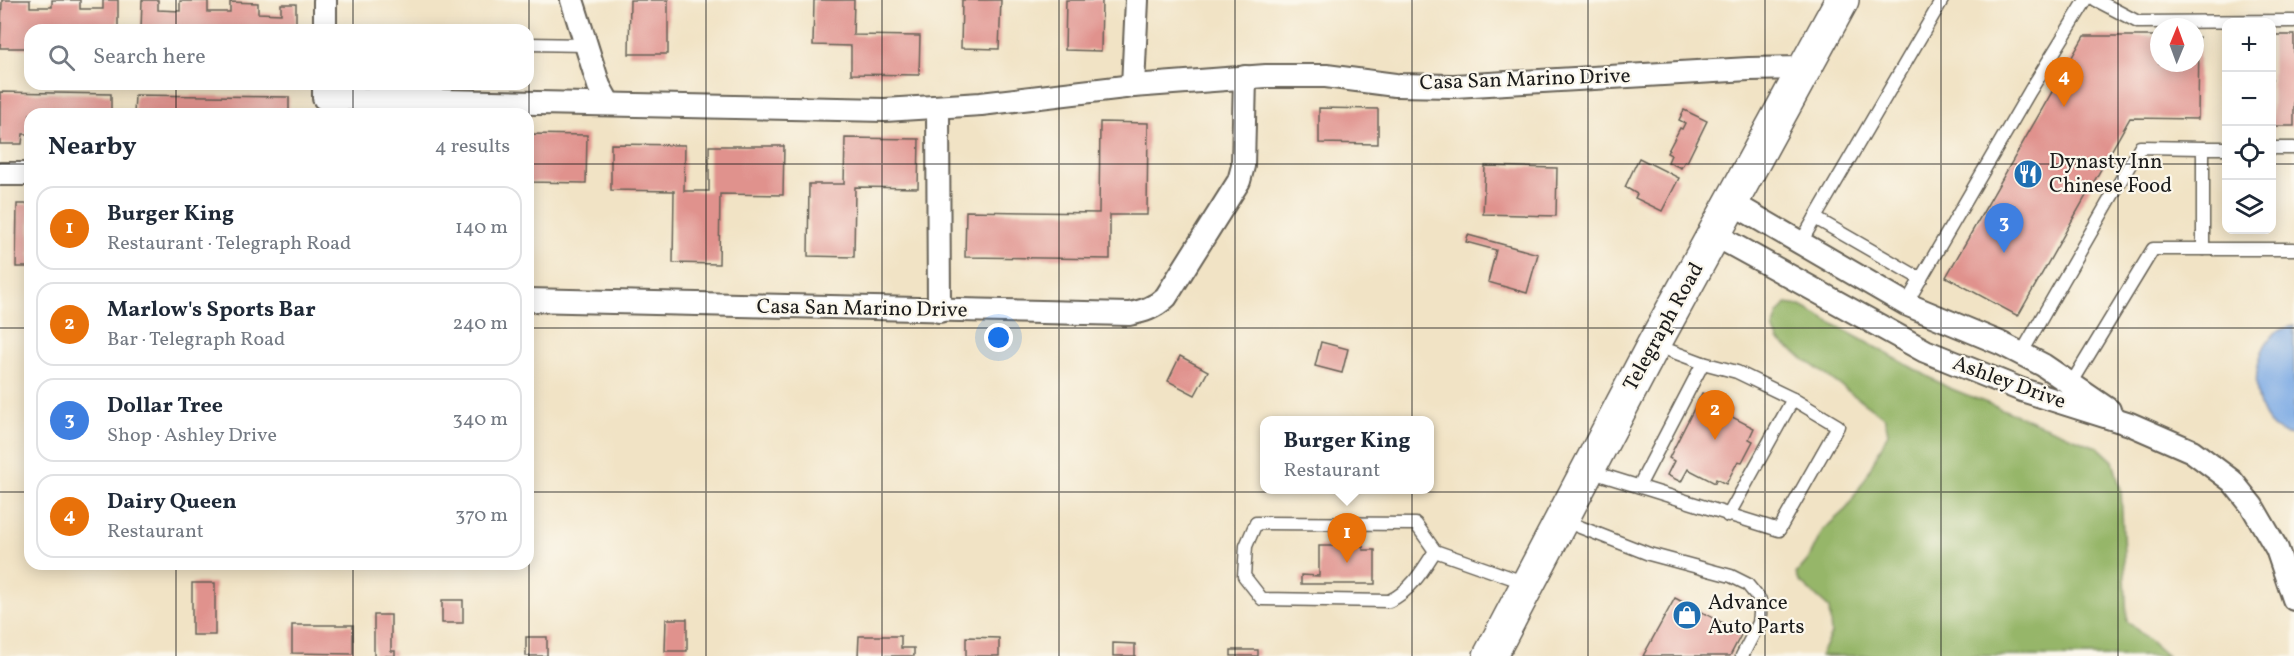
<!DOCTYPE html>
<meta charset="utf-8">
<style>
:root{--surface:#fff;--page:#f2f2f3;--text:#1f2937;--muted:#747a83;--line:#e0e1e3;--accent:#0f766e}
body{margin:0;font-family:Vollkorn,serif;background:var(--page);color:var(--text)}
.controls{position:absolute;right:18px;top:18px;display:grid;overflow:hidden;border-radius:12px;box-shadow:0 3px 15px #0003}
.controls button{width:54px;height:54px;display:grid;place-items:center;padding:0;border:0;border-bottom:2px solid var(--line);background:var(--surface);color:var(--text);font:30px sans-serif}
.compass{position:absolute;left:2150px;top:18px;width:54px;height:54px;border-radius:50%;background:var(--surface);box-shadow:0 3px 15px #0003;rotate:1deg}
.you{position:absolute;left:999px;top:338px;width:21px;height:21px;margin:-15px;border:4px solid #fff;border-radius:50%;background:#1a73e8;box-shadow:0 0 0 9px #1a73e833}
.badge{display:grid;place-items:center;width:39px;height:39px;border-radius:50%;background:var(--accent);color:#fff;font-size:20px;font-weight:700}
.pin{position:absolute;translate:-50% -50px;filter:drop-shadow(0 2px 3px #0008)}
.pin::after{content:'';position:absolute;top:32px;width:21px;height:18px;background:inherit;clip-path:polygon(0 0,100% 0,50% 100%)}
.popup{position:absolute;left:1260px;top:416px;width:174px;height:78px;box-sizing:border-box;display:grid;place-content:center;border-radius:12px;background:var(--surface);filter:drop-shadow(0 2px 4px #0005);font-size:20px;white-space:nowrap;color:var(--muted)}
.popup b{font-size:22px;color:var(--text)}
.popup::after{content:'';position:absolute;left:50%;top:100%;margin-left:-12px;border:12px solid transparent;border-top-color:var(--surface)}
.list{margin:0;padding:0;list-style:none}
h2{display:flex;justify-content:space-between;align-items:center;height:78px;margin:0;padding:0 24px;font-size:26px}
h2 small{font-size:20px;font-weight:400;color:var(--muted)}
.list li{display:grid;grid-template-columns:39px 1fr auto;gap:18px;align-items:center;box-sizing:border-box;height:84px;margin:0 12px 12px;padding:0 12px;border:2px solid var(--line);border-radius:18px}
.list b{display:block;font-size:22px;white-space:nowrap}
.list p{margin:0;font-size:20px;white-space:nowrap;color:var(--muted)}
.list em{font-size:20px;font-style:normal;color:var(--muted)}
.icon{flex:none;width:33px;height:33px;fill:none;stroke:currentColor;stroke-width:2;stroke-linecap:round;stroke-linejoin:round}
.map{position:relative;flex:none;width:2294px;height:656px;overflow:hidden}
.search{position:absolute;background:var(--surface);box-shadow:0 3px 15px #0003;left:24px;top:24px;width:510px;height:66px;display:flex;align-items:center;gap:15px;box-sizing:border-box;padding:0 21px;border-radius:18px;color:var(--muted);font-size:22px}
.panel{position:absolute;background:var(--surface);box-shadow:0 3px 15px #0003;left:24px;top:108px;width:510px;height:462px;border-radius:18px}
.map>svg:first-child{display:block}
.forest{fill:#96b669;stroke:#596942;stroke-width:1.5}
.water{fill:#7aa9e4;stroke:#4b6280;stroke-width:1.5}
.building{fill:#e0928d}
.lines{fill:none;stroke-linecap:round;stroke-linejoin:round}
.service-casing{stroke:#676257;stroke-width:15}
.minor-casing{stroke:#676257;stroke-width:26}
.primary-casing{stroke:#676257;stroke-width:36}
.service{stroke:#fff;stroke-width:12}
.minor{stroke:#fff;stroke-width:22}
.primary{stroke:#fff;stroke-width:33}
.grid{fill:none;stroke:#1c1c1c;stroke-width:1.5;stroke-opacity:0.55}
.labels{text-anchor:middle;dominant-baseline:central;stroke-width:4.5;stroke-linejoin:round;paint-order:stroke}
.street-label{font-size:21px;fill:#1c1c1c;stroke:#fbf7ec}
.poi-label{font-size:21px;fill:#1c1c1c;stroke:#fbf7ec;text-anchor:start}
</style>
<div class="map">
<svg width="2294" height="656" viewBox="0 0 2294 656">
<rect width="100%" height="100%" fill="#fbf7ec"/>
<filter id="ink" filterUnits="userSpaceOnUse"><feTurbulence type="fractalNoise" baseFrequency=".0167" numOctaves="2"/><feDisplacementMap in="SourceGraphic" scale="12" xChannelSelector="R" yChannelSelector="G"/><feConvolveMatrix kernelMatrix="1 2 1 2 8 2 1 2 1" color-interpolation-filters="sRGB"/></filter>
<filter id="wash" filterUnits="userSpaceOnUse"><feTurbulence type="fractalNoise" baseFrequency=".008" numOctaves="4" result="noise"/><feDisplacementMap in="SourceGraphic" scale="24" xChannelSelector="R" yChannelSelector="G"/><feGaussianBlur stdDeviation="1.35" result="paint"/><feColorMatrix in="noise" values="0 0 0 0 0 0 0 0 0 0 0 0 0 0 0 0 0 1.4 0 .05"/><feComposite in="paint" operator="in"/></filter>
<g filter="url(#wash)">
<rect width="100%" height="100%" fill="#f1e3c5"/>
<polygon class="forest" points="1786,304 1801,306 1947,387 2099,448 2113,461 2121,490 2127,621 2167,656 1820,656 1831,634 1829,608 1799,581 1796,574 1808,560 1823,530 1846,509 1865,479 1888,433 1885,418 1779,341 1773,329 1778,314"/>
<path class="water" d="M2294,326V435C2250,434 2247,359 2273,335C2279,329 2286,328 2294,326Z"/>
<g id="blocks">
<g class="building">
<polygon points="2,0 30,0 30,7 52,7 52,0 80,0 80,9 103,9 103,0 118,0 118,30 30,30 30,48 0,48"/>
<polygon points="142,0 158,0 158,10 180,11 180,1 208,1 208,12 230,12 230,2 258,3 258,13 281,14 281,4 296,4 296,30 141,30"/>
<polygon points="630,0 668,0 668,54 629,54"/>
<polygon points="814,0 854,0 853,35 920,36 919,75 851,74 851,46 813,45"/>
<polygon points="962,0 1001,0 999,49 961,48"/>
<polygon points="1066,0 1102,0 1101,51 1065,50"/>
<rect x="2272" y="35" width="22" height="91"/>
<polygon points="2084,36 2159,36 2159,63 2195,63 2195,37 2199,37 2198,119 2130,118 2018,316 1946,277"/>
<polygon points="0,92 111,94 111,114 30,114 30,134 23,134 22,144 0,144"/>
<polygon points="135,95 289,97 289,114 134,114"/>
<polygon points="1319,108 1378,109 1378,144 1319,143"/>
<polygon points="1684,110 1707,121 1687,162 1685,161 1681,168 1668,162 1671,155 1667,153 1680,128 1682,129 1685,123 1679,120"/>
<polygon points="1100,122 1148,123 1147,215 1110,215 1110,259 965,257 966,211 1099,213"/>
<polygon points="528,134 587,135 586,183 528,182"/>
<polygon points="845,138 919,139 918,188 855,187 854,257 808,256 809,184 844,184"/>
<polygon points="611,144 685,145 684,191 709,191 709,146 784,146 783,195 720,194 719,264 673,263 674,191 611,190"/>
<polygon points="1639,158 1679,178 1662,211 1635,198 1637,194 1625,187"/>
<polygon points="1485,166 1557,168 1556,216 1483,214"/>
<polygon points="17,204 30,204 30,267 16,267"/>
<polygon points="1468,235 1538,254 1527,293 1488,282 1496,250 1466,242"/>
<polygon points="1321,342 1348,349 1342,373 1315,366"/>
<polygon points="1180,356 1208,371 1195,395 1168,381"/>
<polygon points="1702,393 1733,409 1730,416 1754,428 1749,439 1753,441 1742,462 1738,461 1726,484 1716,479 1715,483 1688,469 1681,482 1667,475 1674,461 1669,458"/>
<polygon points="1319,546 1363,546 1363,550 1375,550 1375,584 1301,584 1301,575 1319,576"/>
<rect x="192" y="583" width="23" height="52"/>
<polygon points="1675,598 1742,633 1730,656 1643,656"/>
<rect x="442" y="600" width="21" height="23"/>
<polygon points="374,615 391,615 391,651 395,651 395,656 374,656"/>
<polygon points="666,619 687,619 687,651 665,651"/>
<polygon points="292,625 353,625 353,654 292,653"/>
<polygon points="859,636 901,636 901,648 914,648 914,656 858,656"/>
<rect x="526" y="637" width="21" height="19"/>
<polygon points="966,637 999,638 999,656 966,656"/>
<polygon points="1113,643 1135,644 1135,656 1113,656"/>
<rect x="1231" y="650" width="27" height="6"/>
</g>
</g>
</g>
<g filter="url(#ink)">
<use href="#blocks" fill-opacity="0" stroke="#676257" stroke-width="1.5"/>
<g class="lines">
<g class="service-casing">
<g id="service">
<polyline points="2096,0 2138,22 2294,21"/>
<polyline points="528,44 586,45"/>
<polyline points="2203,148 2226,148"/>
<polyline points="2272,148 2294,148"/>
<polyline points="1815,218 1921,279"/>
<polyline points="1801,242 1942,0"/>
<polyline points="1906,304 2030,91 2086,0"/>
<polyline points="2021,354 2140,147 2203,148 2203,249"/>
<polyline points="2071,384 2153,249 2294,249"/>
<polyline points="1589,471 1779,530 1838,426 1793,399 1737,372 1703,363 1655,345"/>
<polyline points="1639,486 1703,363"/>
<polyline points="1728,516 1793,399"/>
<polyline points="1562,520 1649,554 1731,576 1747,584 1760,600 1760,614 1759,623 1742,656"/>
<path d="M1435,551C1423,570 1410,592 1389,601L1262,599L1244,576L1246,546L1256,523L1416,524L1435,551L1526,583"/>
</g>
</g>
<g class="minor-casing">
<g id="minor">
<polyline points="325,0 325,30"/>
<polyline points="572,0 599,86 609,104"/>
<polyline points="324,84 324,98 392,100"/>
<polyline points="1133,86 1137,0"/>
<polyline points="938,107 939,311"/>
<polyline points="392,114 392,100 885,110 981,104 1133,86 1266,76 1326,76 1395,85 1454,86 1749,69 1806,68"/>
<polyline points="0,174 30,174"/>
<polyline points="1732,203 1906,304 2000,343 2043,365 2109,410"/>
<polyline points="1715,235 1925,351 2022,390 2130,424 2192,451 2232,481 2252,506 2277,549 2294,599"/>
<path d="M528,300L1129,314C1144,311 1154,308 1166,297L1239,181L1243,166L1245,77"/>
</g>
</g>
<g class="primary-casing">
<polyline id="primary" points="1490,656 1654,344 1842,0"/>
</g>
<use href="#service" class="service"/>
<use href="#minor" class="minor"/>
<use href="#primary" class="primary"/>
</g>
</g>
<path class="grid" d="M176,0V30M353,0V30M529,0V656M706,0V656M882,0V656M1059,0V656M1235,0V656M1412,0V656M1588,0V656M1765,0V656M1941,0V656M2118,0V656M176,84V114M353,84V114M0,164H30M528,164H2226M2272,164H2294M0,328H30M528,328H2294M0,492H30M528,492H2294M176,564V656M353,564V656"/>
<defs>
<g id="restaurant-disc" transform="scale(1.5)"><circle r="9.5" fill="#1f6fb2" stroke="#fbf7ec"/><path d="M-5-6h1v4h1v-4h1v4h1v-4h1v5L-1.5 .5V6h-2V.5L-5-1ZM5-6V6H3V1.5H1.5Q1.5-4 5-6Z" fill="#fff"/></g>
<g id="shop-disc" transform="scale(1.5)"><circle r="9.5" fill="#1f6fb2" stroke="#fbf7ec"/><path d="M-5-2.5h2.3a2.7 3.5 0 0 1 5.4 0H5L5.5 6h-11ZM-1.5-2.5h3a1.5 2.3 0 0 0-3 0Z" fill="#fff"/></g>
</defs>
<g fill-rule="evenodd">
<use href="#restaurant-disc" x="2028" y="174"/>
<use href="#shop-disc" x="1687" y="615"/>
</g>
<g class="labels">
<g class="street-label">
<text transform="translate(1525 80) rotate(-2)">Casa San Marino Drive</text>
<text transform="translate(862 309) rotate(1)">Casa San Marino Drive</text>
<text transform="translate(1664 327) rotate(-61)">Telegraph Road</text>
<text transform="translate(2009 383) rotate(20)">Ashley Drive</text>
</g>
<g class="poi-label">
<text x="2049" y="162">Dynasty Inn<tspan x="2049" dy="24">Chinese Food</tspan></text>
<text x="1708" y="603">Advance<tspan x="1708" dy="24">Auto Parts</tspan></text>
</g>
</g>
</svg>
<div class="controls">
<button>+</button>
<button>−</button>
<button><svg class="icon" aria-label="locate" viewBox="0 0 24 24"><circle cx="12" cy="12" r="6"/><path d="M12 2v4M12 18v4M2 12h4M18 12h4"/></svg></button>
<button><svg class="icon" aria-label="layers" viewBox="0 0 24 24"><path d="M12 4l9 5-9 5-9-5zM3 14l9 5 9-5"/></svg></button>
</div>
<svg class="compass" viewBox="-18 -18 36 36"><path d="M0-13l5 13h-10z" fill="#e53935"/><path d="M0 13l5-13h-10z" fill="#747a83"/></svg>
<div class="you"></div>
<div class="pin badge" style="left:1347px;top:563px;background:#e8710a">1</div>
<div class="popup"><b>Burger King</b>Restaurant</div>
<div class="pin badge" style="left:1715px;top:440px;background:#e8710a">2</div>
<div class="pin badge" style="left:2004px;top:253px;background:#3f7fe0">3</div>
<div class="pin badge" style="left:2064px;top:107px;background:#e8710a">4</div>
<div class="search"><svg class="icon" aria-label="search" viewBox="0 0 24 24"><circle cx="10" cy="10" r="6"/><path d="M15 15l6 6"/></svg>Search here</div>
<section class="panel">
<h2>Nearby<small>4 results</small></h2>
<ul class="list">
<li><span class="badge" style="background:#e8710a">1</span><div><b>Burger King</b><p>Restaurant · Telegraph Road</p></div><em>140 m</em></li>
<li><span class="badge" style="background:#e8710a">2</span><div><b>Marlow's Sports Bar</b><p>Bar · Telegraph Road</p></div><em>240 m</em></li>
<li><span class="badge" style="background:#3f7fe0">3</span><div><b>Dollar Tree</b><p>Shop · Ashley Drive</p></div><em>340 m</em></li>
<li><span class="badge" style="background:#e8710a">4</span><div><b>Dairy Queen</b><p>Restaurant</p></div><em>370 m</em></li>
</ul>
</section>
</div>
